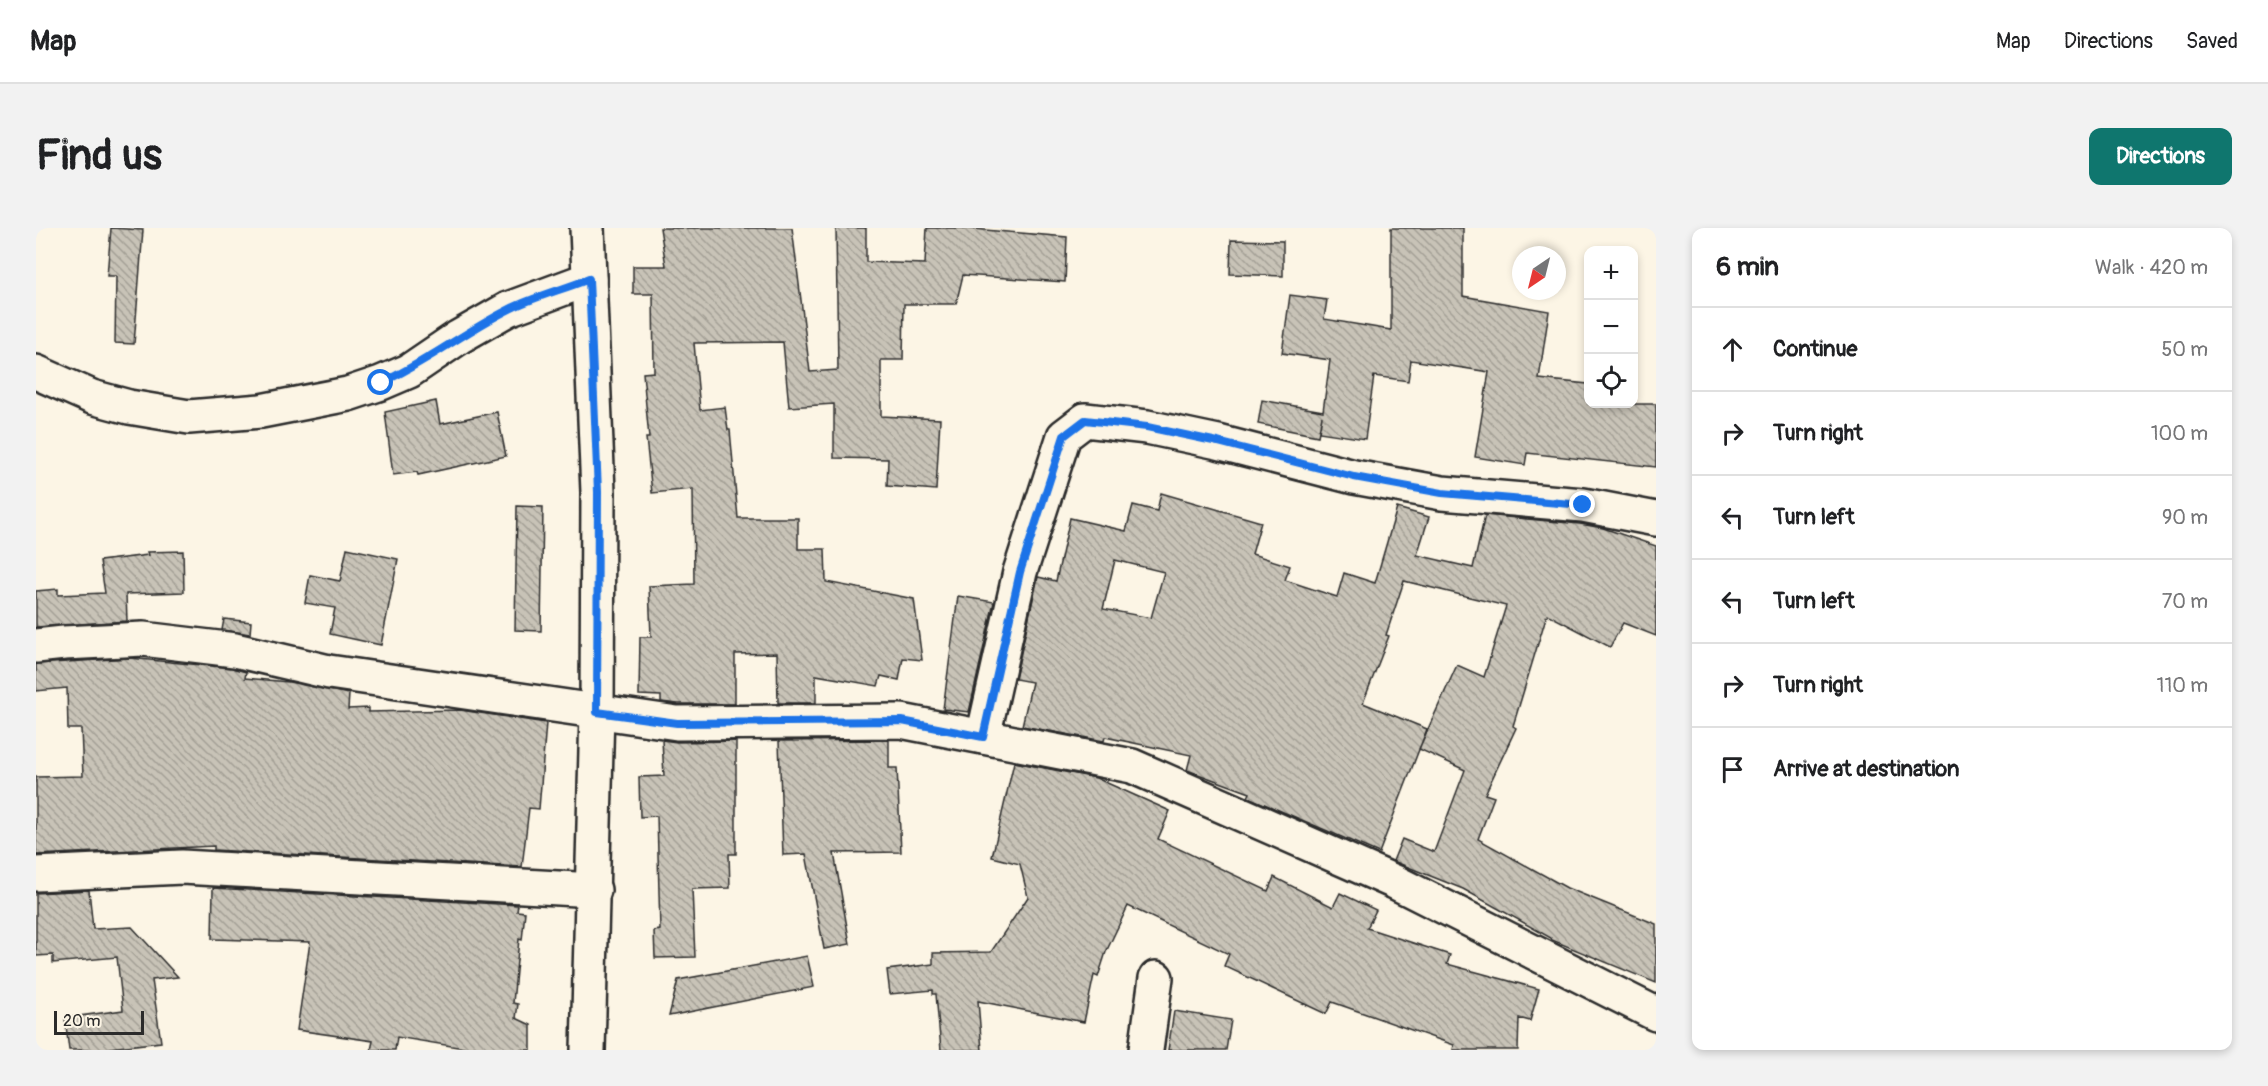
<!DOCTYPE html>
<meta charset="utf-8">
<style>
:root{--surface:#fff;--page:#f2f2f2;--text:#202124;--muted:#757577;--line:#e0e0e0;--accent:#0f766e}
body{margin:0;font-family:Pangolin,sans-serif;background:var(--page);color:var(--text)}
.controls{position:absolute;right:18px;top:18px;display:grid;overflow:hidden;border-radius:12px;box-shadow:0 3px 9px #0003}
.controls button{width:54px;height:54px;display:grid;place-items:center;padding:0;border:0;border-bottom:2px solid var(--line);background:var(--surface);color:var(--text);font:30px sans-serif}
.compass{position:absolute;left:1476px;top:18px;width:54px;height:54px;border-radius:50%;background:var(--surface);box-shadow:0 3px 9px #0003;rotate:215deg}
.scale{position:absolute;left:18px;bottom:15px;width:90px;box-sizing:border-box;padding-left:6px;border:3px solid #2b2b2b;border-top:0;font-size:16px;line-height:21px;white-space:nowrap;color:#2b2b2b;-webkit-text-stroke:4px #fcf5e5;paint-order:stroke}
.stop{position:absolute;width:18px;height:18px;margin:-14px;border:4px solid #1a73e8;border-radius:50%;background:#fff}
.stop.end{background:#1a73e8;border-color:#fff;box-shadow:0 2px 6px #0008}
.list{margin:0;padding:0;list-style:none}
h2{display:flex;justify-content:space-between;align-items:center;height:78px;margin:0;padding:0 24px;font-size:26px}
h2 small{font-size:20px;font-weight:400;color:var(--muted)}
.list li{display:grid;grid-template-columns:39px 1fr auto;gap:18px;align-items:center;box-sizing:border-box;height:84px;padding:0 24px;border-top:2px solid var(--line)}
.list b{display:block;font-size:22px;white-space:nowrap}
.list em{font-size:20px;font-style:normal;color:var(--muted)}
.icon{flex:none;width:33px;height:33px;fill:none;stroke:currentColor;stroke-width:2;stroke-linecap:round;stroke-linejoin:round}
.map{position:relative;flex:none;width:1620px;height:822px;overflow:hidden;border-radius:12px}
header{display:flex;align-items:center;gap:36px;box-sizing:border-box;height:84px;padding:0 30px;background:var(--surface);border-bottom:2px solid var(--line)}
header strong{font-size:28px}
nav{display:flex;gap:33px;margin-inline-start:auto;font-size:21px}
.intro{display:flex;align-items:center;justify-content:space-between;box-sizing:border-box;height:144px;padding:0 36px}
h1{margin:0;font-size:42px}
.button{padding:15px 27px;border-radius:12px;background:var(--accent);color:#fff;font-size:21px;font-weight:700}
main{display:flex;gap:36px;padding:0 36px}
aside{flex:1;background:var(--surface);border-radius:12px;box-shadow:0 3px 9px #0003}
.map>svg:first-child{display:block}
.building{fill:url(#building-back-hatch);stroke:#2b2b2b;stroke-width:1.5;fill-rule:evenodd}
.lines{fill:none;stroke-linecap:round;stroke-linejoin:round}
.minor-casing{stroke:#2b2b2b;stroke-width:38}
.major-casing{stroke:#2b2b2b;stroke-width:38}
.minor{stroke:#fcf5e5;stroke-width:33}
.major{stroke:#fcf5e5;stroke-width:33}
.route{stroke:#1a73e8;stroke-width:8}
</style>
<header>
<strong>Map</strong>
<nav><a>Map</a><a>Directions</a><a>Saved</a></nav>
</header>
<div class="intro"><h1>Find us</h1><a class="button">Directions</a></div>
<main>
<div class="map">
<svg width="1620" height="822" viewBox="0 0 1620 822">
<defs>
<pattern id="building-back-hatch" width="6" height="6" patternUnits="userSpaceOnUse" patternTransform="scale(1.5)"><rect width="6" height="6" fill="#c8c3b7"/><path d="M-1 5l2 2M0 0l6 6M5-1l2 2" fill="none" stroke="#a39f95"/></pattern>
</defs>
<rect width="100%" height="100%" fill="#fcf5e5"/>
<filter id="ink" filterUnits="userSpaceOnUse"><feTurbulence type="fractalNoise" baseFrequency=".0167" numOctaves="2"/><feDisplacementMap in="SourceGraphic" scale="12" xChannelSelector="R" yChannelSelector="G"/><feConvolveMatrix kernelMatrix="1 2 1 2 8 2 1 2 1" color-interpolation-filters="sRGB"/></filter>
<g filter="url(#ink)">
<g class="building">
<polygon points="75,0 107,2 98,116 79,115 80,48 71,48"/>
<polygon points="624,0 756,0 774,144 802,142 800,0 830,0 830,34 889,36 891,0 926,0 1031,9 1029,54 927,47 920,76 868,76 867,132 845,132 845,188 904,191 900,262 851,258 852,231 798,230 798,176 753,179 747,114 658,115 664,182 689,179 692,202 694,202 702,290 762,290 762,321 789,321 790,354 878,371 886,432 867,430 863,452 845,448 842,458 780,447 780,475 742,475 741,425 699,426 699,476 642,476 625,474 625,468 603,467 604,409 615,409 613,358 658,356 657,261 616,265 610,210 613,210 607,145 618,144 617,66 597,66 597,38 630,38"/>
<polygon points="1355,0 1427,0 1427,68 1513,83 1503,151 1552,156 1552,176 1620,176 1620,239 1491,225 1489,237 1439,229 1453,144 1375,132 1372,153 1338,148 1329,211 1283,204 1286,188 1282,208 1222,196 1226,172 1287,183 1294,132 1246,125 1254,67 1291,72 1288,91 1355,102"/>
<polygon points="1195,12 1247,13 1247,48 1194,46"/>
<polygon points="400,173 404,196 461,184 470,228 382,247 381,244 357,247 349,184"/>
<path d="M1125,265L1225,294L1216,326L1254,338L1249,352L1301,369L1308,345L1339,355L1361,280L1393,289L1381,327L1437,340L1449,287L1544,296L1567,300L1620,318V408L1587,395L1574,419L1511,386L1477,498L1480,500L1449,566L1458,569L1442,611L1531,660L1620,696V755L1516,712L1515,710L1427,661L1357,633L1366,611L1398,624L1429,542L1383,521L1421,437L1448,449L1470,378L1368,353L1350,407L1353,408L1327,475L1391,501L1343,625L1212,569L1214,565L1151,542L1155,527L1069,509L1068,513L986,498L996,454L979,451L1002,349L1020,353L1034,290L1090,303L1097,277L1121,283ZM1079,332L1128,344L1115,390L1067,381Z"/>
<polygon points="481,278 507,279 505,403 479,402"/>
<polygon points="311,320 362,331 345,417 294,406 299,380 269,375 274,347 304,353"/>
<polygon points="147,323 148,364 90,366 91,393 0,399 0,363 22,361 22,367 69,365 64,333 112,327 111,324"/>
<polygon points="922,368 958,374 933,484 907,481"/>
<polygon points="188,391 215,394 214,406 186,402"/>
<polygon points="93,430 196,440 210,444 209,450 253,454 313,466 312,481 332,480 332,484 424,482 510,495 503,581 493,580 486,639 178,622 178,618 0,627 0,549 47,548 45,501 32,501 31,460 0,463 0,436"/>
<polygon points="626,512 641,514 700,513 700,626 693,626 694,660 656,661 659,729 619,730 618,703 624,702 621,588 604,589 603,549 628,548"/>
<polygon points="853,512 853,540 861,540 865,624 798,625 814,716 788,721 770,626 747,627 743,513"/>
<polygon points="978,534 1060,550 1134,583 1122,611 1232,663 1238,649 1297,679 1304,665 1340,682 1331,700 1414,727 1411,736 1503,761 1494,793 1483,790 1482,822 1417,822 1418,817 1296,774 1290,786 1188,738 1193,726 1092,678 1070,724 1062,749 1058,747 1048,794 942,773 946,822 905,822 900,766 897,766 897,762 854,766 851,742 897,736 897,725 955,724 992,669 984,636 956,629"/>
<polygon points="177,660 482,677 481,683 489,684 486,712 483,711 477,775 482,776 480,790 495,797 495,822 440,822 361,809 359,822 335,822 337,813 261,802 274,714 176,711"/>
<polygon points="53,662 57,701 96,699 142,749 116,752 125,814 74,820 74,822 33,822 29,790 87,782 81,729 17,735 17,727 0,728 0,665"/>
<polygon points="771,728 778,759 633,788 642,752"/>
<polygon points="1138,783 1195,792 1190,822 1132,822"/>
</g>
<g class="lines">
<g class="minor-casing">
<g id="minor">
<polyline points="0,144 56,169 93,179 153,189 225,183 312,166 345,155 373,143 423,109 472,81 553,51"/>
<polyline points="0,418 28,415 107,411 199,422 293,444 641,495 865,493 1096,538 1359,654 1620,786"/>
<polyline points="947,509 984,344 1028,208 1049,192 1111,199 1182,214 1318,249 1406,265 1547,277 1620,291"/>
<polyline points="0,646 146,639 558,662"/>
<polyline points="1110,822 1120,750"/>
</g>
</g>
<g class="major-casing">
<polyline id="major" points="551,0 562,264 561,484 552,822"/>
</g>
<use href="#minor" class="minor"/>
<use href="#major" class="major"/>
</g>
</g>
<g class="lines" filter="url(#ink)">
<path class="route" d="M345,155C389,135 427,105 470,83C496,69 526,62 553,51L562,264L561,484L641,495L866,493L947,509L984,344L1028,208L1049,192L1111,199L1182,214L1318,249L1406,265L1547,277"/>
</g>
</svg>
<div class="controls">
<button>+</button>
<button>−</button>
<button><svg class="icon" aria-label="locate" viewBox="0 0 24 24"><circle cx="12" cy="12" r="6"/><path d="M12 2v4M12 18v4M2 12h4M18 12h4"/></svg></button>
</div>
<svg class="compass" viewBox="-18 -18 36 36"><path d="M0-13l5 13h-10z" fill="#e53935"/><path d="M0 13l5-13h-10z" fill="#757577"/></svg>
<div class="scale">20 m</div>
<div class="stop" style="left:345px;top:155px"></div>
<div class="stop end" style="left:1547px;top:277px"></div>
</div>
<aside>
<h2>6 min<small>Walk · 420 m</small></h2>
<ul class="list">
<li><svg class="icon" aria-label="ahead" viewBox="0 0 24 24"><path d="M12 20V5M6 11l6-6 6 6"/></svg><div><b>Continue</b></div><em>50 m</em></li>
<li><svg class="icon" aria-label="right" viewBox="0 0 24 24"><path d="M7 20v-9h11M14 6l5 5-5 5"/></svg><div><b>Turn right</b></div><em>100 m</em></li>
<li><svg class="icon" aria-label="left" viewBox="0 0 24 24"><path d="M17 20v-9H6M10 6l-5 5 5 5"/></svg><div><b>Turn left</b></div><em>90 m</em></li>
<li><svg class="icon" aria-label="left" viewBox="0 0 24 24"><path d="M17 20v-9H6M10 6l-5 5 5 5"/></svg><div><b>Turn left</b></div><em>70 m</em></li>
<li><svg class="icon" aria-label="right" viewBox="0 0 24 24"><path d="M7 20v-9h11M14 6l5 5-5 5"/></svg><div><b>Turn right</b></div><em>110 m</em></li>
<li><svg class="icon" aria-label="arrive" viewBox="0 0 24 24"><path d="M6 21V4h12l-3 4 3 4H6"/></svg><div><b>Arrive at destination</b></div></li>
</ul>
</aside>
</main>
